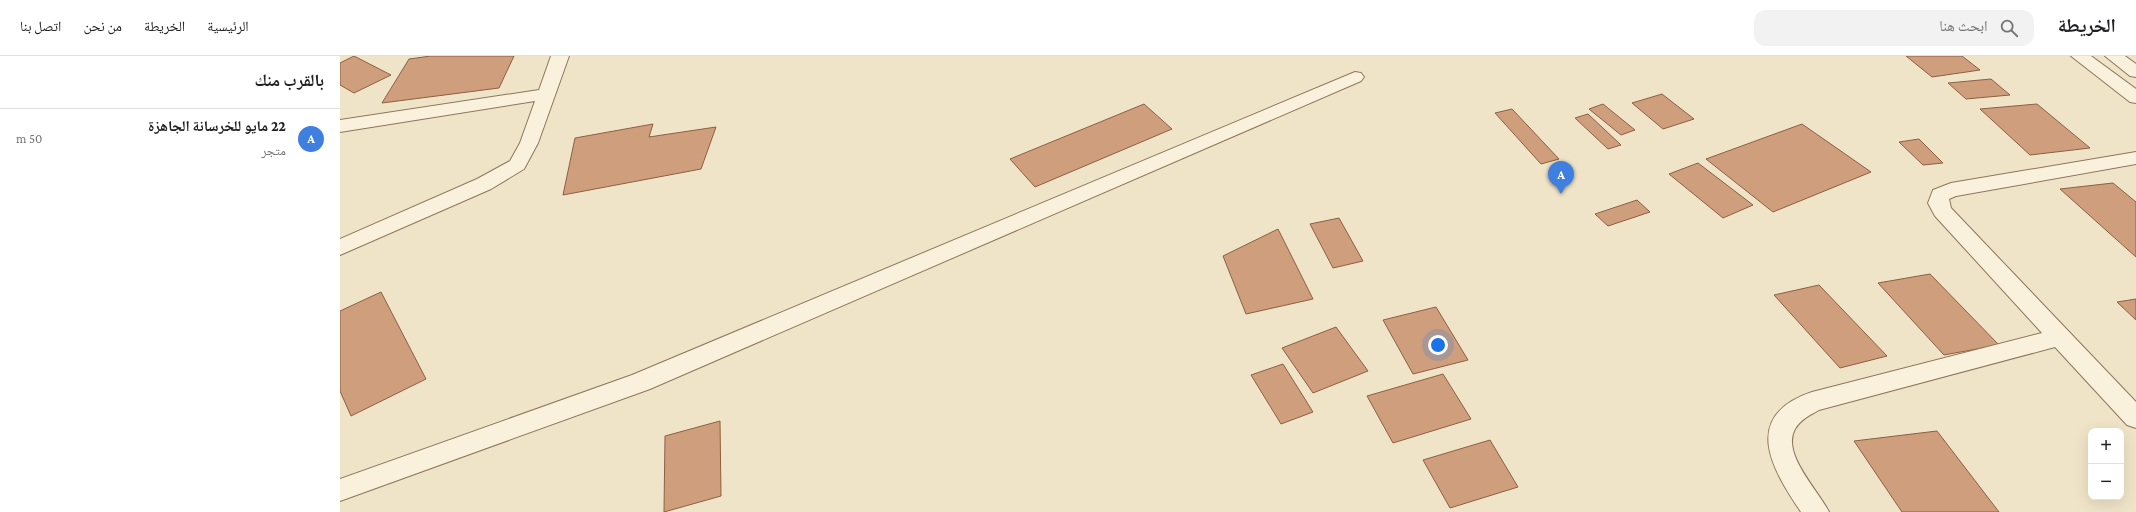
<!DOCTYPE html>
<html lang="ar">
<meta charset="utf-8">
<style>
:root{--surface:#fff;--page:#f2f2f2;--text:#202124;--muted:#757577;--line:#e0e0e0;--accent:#b45309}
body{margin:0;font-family:"Crimson Pro","Noto Naskh Arabic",serif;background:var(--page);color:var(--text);direction:rtl}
.controls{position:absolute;right:12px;bottom:12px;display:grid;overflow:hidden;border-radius:8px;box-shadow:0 4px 16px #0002}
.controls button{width:36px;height:36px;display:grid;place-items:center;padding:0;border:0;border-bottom:1px solid var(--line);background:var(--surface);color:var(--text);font:20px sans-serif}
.you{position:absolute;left:1098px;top:289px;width:14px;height:14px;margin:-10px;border:3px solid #fff;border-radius:50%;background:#1a73e8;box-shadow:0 0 0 6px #1a73e833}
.badge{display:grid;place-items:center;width:26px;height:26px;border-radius:50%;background:var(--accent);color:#fff;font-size:13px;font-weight:700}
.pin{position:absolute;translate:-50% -33px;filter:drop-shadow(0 1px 2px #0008)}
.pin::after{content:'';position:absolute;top:21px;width:14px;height:12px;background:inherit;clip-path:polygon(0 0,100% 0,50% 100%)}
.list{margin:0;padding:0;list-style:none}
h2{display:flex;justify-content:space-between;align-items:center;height:52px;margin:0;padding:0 16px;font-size:17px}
h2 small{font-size:13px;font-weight:400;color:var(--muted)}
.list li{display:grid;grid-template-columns:26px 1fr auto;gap:12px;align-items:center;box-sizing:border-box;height:60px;padding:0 16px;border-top:1px solid var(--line)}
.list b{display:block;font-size:15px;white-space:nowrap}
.list p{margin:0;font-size:13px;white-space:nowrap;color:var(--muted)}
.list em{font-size:13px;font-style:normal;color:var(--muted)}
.icon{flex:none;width:22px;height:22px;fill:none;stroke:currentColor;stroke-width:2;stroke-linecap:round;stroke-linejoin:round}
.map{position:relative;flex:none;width:1796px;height:456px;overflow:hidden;direction:ltr}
header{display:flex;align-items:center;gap:24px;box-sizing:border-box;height:56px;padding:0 20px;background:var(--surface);border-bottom:1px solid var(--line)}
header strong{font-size:19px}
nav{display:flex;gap:22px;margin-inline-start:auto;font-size:14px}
.search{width:280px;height:36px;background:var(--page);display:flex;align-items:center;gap:10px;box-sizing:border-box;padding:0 14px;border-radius:12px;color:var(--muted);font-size:15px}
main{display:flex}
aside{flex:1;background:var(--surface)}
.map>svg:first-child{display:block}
.building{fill:#cf9f7d;stroke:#8d5f41}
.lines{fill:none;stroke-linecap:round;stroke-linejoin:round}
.minor-casing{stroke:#8d765c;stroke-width:2}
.minor{fill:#faf1dc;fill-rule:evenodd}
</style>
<header>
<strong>الخريطة</strong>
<div class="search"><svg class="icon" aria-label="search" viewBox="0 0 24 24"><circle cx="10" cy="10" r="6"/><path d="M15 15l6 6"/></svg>ابحث هنا</div>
<nav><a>الرئيسية</a><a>الخريطة</a><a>من نحن</a><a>اتصل بنا</a></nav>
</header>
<main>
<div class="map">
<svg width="1796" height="456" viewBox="0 0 1796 456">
<rect width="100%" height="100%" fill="#f0e4c8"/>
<g class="building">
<polygon points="14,0 51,19 14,37 0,29 0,7"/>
<polygon points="91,0 174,0 159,32 42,47 69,3"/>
<polygon points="1566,0 1622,0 1640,14 1592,21"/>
<polygon points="1651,23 1670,39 1626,43 1608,27"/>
<polygon points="1322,38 1354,63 1323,73 1292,47"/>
<polygon points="804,48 832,73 695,131 670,103"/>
<polygon points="1263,48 1295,74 1281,79 1249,53"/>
<polygon points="1697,48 1750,92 1690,99 1640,53"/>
<polygon points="1172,53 1219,103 1201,108 1155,57"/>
<polygon points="1248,58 1281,89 1268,93 1235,62"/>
<polygon points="313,68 309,81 376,71 361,113 223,139 235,82"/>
<polygon points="1462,68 1531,116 1433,156 1366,103"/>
<polygon points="1579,83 1603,107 1583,109 1559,86"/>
<polygon points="1358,107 1413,149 1383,162 1329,118"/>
<polygon points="1773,127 1796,146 1796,201 1720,133"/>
<polygon points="1297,144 1310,156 1268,170 1255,158"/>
<polygon points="999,162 1023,205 993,212 970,168"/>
<polygon points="938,173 973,243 906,258 883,200"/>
<polygon points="1590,218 1659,289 1604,299 1538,227"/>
<polygon points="1479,229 1547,300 1500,312 1434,239"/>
<polygon points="41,236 86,323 11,360 0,335 0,255"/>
<polygon points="1796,243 1796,264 1777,246"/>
<polygon points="1096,251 1128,304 1073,318 1043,264"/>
<polygon points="996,271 1028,315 973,337 942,292"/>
<polygon points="943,308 973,356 941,368 911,319"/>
<polygon points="1103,318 1131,363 1053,387 1027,340"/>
<polygon points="380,365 381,440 324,456 325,380"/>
<polygon points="1597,375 1659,456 1562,456 1514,385"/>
<polygon points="1150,384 1178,431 1110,452 1083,404"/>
</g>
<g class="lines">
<g class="minor-casing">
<g id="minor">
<polygon points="211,0 229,0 198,87 184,113 151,133 0,199 0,183 137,123 170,105 180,87 195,45 0,76 0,64 199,34"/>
<polygon points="1731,0 1751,0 1796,33 1796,47 1790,46"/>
<polygon points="1765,0 1785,0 1796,8 1796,21 1790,20"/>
<polygon points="1015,16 1021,17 1024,21 1021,25 310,333 0,445 0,423 292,319"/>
<path d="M1796,96V108L1616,140L1609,143L1611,152L1796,346V372L1787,369L1715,291L1479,354C1470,359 1460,364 1455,373C1441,398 1479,435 1489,456H1461C1431,412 1401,360 1472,336L1702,277L1595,160L1588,147L1593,134L1611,127Z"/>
</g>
</g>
<use href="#minor" class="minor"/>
</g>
</svg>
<div class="controls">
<button>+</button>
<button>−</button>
</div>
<div class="you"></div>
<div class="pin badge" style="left:1221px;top:138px;background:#3f7fe0">A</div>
</div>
<aside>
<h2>بالقرب منك<small></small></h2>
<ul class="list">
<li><span class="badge" style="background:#3f7fe0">A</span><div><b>22 مايو للخرسانة الجاهزة</b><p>متجر</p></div><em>50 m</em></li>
</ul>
</aside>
</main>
